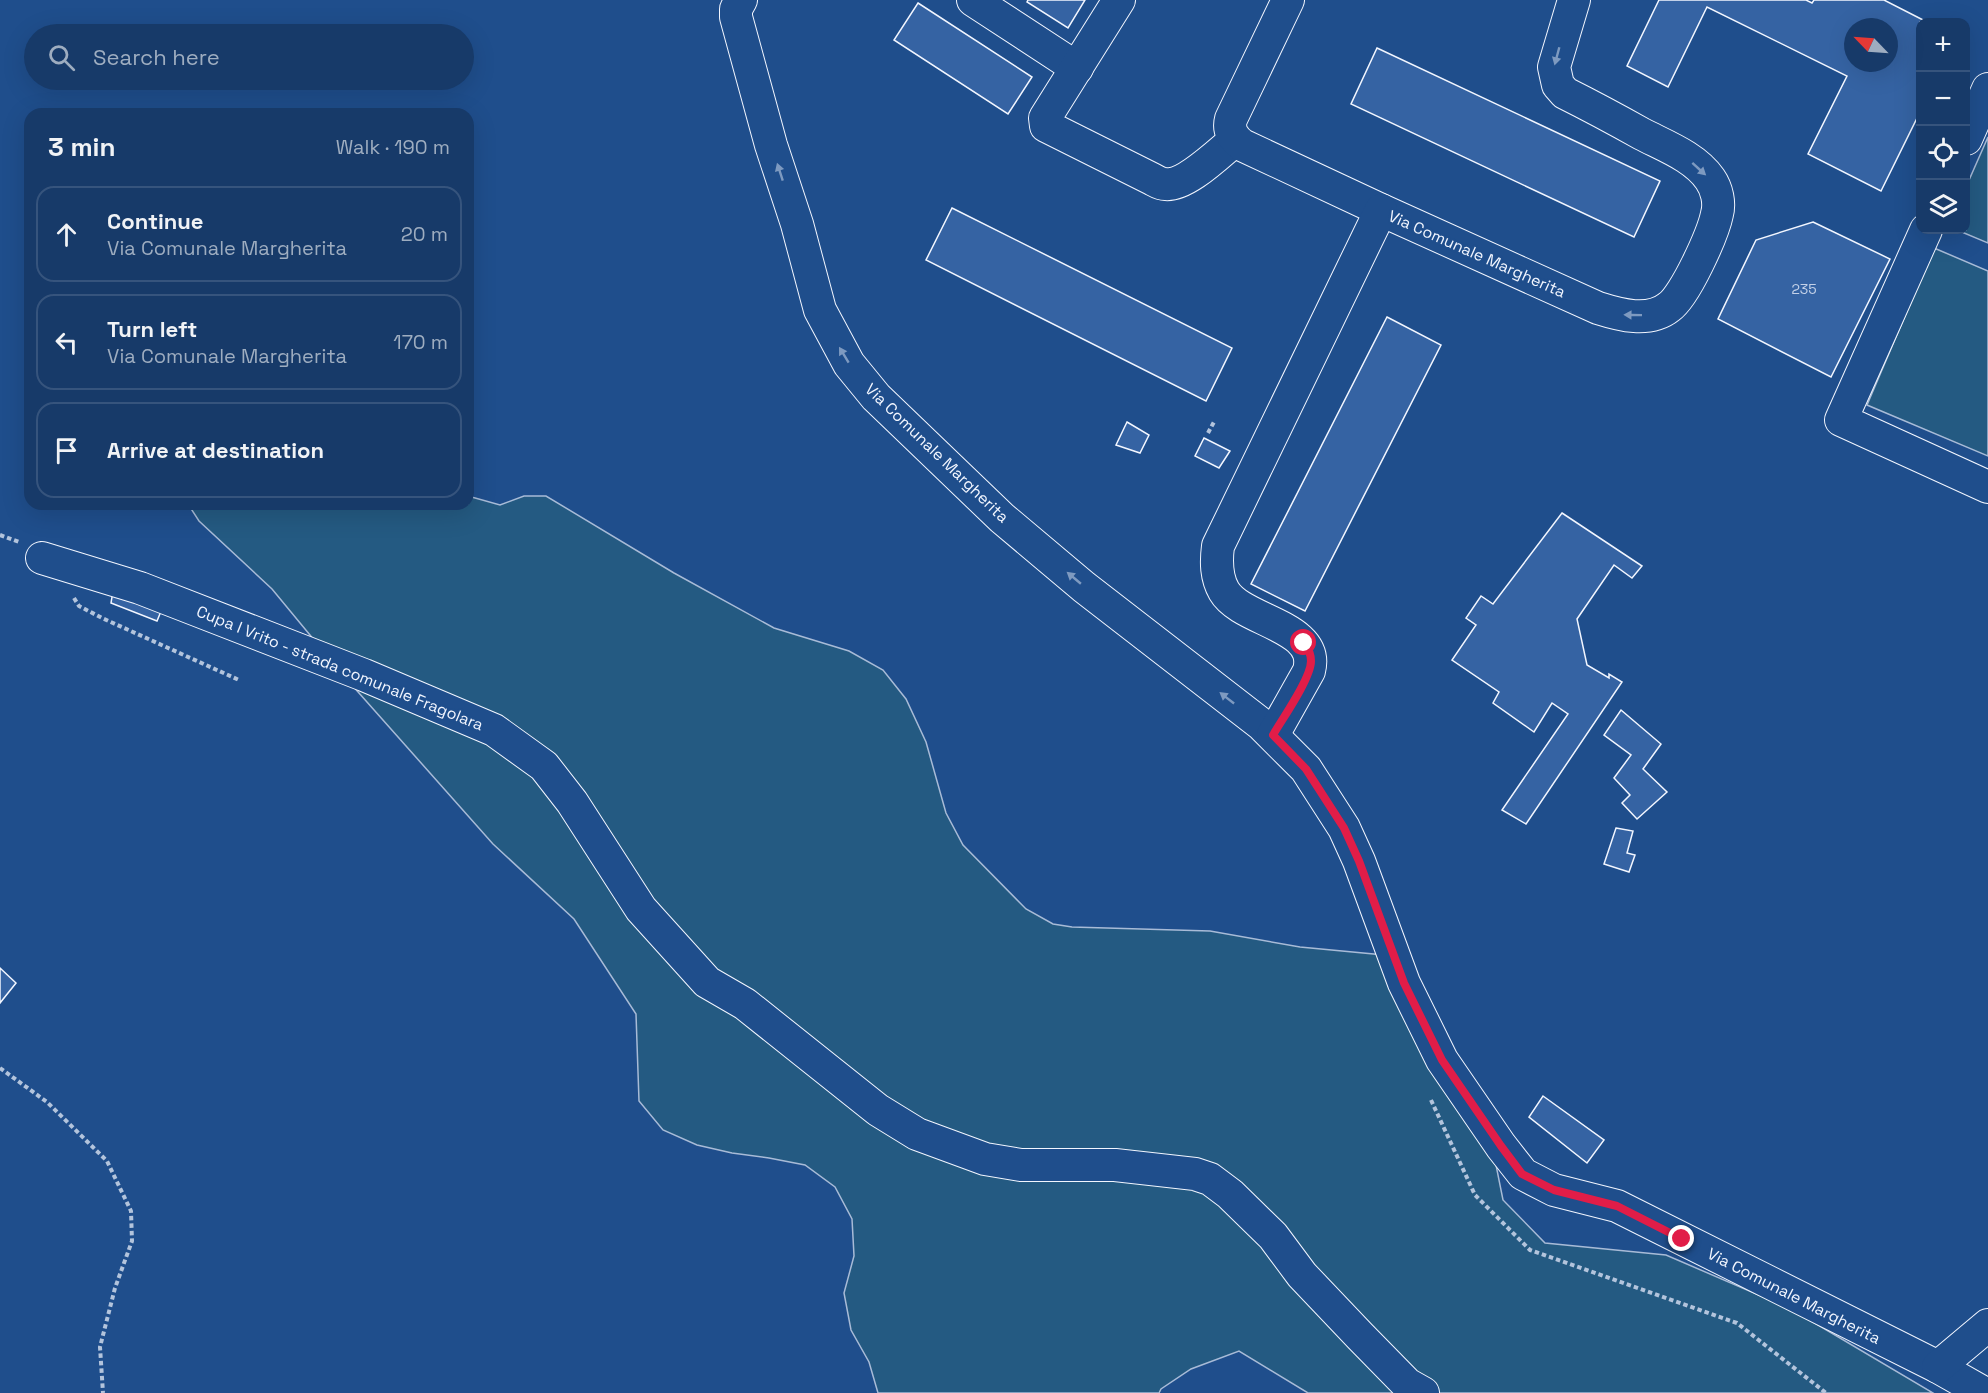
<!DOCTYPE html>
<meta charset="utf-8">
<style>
:root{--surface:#173a69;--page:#244571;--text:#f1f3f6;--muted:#9eadc0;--line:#36547d}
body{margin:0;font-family:"Space Grotesk",sans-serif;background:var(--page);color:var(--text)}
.controls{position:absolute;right:18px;top:18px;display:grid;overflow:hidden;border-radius:12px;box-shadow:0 6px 24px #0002}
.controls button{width:54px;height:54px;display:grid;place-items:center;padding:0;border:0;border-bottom:2px solid var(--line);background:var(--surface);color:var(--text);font:30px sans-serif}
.compass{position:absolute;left:1844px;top:18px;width:54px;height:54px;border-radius:50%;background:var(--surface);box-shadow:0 6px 24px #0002;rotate:295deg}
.stop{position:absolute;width:18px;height:18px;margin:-14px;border:4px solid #e11d48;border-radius:50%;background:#fff}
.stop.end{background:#e11d48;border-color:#fff;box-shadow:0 2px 6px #0008}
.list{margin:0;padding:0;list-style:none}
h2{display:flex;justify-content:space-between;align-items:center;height:78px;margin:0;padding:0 24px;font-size:26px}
h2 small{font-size:20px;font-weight:400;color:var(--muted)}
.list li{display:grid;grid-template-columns:39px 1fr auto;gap:18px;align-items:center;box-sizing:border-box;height:96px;margin:0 12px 12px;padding:0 12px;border:2px solid var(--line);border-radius:18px}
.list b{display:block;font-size:22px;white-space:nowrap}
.list p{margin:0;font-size:20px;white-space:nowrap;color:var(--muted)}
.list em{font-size:20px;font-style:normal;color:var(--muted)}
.icon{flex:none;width:33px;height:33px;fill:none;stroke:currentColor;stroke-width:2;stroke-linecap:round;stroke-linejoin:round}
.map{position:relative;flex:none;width:1988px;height:1393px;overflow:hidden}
.search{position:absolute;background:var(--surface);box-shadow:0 6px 24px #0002;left:24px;top:24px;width:450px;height:66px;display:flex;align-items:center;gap:15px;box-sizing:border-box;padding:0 21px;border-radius:33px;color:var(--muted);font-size:22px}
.panel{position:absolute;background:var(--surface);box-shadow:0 6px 24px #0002;left:24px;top:108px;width:450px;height:402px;border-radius:18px}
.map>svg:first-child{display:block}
.green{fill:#245a82;stroke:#a8bbd7;stroke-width:1.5}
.building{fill:#3563a3;stroke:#f2f6ff;stroke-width:1.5;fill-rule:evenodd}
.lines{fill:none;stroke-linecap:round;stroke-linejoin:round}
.minor-casing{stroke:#f2f6ff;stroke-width:34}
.path{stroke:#b3c4dc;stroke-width:4;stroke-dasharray:4.5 3;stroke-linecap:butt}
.minor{stroke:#1f4e8c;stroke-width:32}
.oneway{fill:#7e9ac0}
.route{stroke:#e11d48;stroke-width:8}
.labels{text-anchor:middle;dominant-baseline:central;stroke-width:4.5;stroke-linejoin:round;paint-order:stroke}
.number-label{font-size:14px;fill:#c3d1e8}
.street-label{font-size:16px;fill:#f2f6ff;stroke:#1f4e8c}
</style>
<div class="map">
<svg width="1988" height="1393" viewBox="0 0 1988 1393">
<rect width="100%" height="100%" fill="#1f4e8c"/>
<g class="green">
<polygon points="1988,137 1988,243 1957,230 1966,230 1966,187"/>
<polygon points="1934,248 1988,271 1988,456 1867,405"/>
<polygon points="468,496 500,505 524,496 546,496 674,573 774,628 849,651 883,670 906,699 926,742 946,813 963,845 1026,909 1053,924 1072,927 1210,931 1300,947 1384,955 1428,1062 1496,1165 1503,1200 1545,1243 1666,1255 1791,1309 1933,1393 1308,1393 1239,1351 1191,1369 1161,1389 1159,1393 878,1393 869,1362 851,1330 844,1293 854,1256 852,1219 835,1187 805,1165 769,1158 732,1153 697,1145 663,1130 639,1101 636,1014 574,919 493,844 343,675 272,589 199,521 188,504 468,504"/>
</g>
<g class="building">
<polygon points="1028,0 1085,0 1068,28 1027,2"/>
<path d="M1659,0H1806L1812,3L1814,0H1884L1927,22H1920V112L1881,191L1808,154L1847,76L1707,7L1668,87L1627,66ZM1853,27H1889V63H1853Z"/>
<polygon points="918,3 1032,77 1008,114 894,40"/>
<polygon points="1377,48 1660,181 1634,237 1351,104"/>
<polygon points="952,208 1232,348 1206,401 926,260"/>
<polygon points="1813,222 1890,259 1831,377 1718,319 1756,240"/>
<polygon points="1387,317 1441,345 1305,611 1251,584"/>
<polygon points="1127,422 1149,435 1140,453 1116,445"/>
<polygon points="1204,438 1230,451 1219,468 1195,456"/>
<polygon points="1562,513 1642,566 1632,578 1614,565 1577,619 1587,665 1609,678 1609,674 1622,682 1526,824 1502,810 1568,714 1552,703 1534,732 1493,703 1499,692 1452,660 1476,625 1466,618 1481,596 1493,604"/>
<polygon points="114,585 164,604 157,621 111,603"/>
<polygon points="1621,710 1661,744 1643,769 1667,792 1637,819 1622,803 1630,795 1614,778 1631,755 1604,735"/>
<polygon points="1616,828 1633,831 1627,853 1635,855 1629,872 1604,864"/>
<polygon points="0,968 16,983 0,1003"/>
<polygon points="1543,1096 1604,1140 1587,1163 1529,1117"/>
</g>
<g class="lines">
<g class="minor-casing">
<g id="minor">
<polyline points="741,0 736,9 736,17 771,145 797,224 820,310 849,364 876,397 1002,518 1084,587 1261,724 1306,769 1344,828 1359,861 1404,983 1442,1060 1501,1146 1523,1174 1554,1190 1617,1206 1938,1367 1984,1393"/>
<polyline points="973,0 1077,68"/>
<path d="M1119,0L1045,118L1046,126L1152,179C1156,181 1160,184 1165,184C1185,187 1220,152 1235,140"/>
<path d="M1288,0L1231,119C1228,130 1233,138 1242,145L1381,210L1598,308C1620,315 1649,323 1669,307C1685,296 1713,234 1717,214C1720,203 1717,189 1710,179C1695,157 1665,146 1642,134C1617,120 1591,106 1565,93L1558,85L1554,67L1574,0"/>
<polyline points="1966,139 1988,89"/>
<polyline points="1926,230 1841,420 1988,487"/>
<polyline points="42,558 140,588 364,675 494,730 544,766 572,802 641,909 707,982 745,1004 878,1110 917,1134 985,1159 1021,1165 1115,1165 1195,1174 1210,1179 1230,1194 1273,1236 1302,1275 1360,1336 1407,1384 1423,1393"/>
<path d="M1273,735L1309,671C1321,625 1242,622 1224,591C1216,577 1216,562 1218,546L1381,210"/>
<polyline points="1938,1367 1988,1325"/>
</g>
</g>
<g class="path">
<polyline points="1208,433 1215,420"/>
<polyline points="0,535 19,542"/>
<polyline points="74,598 79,606 102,618 239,680"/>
<polyline points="0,1068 47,1102 107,1161 131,1211 132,1241 115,1288 100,1347 103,1393"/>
<polyline points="1431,1100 1475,1195 1530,1250 1737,1323 1826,1393"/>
</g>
<use href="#minor" class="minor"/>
</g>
<defs><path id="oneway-solid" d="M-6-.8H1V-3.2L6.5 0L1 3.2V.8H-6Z" transform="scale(1.5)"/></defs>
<g class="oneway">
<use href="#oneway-solid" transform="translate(1557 56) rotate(105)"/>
<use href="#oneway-solid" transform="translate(1699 169) rotate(42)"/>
<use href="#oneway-solid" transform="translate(780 172) rotate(-108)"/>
<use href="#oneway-solid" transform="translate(1633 315) rotate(-179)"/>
<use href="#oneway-solid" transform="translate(844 355) rotate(-121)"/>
<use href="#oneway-solid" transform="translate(1074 578) rotate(-140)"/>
<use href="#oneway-solid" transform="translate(1227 698) rotate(-142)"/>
</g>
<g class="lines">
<path class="route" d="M1304,643C1308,648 1311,654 1311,661C1311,678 1283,718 1273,735L1306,769L1344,828L1359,861L1404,983L1442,1060L1501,1146L1522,1174L1554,1190L1617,1206L1682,1239"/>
</g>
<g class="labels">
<g class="number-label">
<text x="1804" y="289">235</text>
</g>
<g class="street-label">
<text transform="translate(1477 254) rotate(24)">Via Comunale Margherita</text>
<text transform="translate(937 453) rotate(44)">Via Comunale Margherita</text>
<text transform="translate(340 668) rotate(22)">Cupa I Vrito - strada comunale Fragolara</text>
<text transform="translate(1794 1296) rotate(27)">Via Comunale Margherita</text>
</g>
</g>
</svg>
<div class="controls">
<button>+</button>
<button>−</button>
<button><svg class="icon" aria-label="locate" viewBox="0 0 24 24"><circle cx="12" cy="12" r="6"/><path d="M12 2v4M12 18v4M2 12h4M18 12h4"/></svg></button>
<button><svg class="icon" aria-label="layers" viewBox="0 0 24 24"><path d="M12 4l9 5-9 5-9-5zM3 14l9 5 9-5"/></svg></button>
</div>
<svg class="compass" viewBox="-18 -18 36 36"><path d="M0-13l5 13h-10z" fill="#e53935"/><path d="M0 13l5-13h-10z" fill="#9eadc0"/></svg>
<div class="stop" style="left:1304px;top:643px"></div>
<div class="stop end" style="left:1682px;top:1239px"></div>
<div class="search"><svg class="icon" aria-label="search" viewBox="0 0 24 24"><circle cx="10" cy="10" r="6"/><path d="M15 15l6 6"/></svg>Search here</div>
<section class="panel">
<h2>3 min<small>Walk · 190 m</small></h2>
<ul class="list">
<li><svg class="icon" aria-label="ahead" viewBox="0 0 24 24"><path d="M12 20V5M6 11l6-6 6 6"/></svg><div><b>Continue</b><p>Via Comunale Margherita</p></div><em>20 m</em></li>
<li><svg class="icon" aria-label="left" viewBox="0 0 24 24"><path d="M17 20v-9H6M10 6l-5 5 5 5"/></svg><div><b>Turn left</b><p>Via Comunale Margherita</p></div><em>170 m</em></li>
<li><svg class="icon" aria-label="arrive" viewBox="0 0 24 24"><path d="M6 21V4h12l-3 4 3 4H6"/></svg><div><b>Arrive at destination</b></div></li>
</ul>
</section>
</div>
